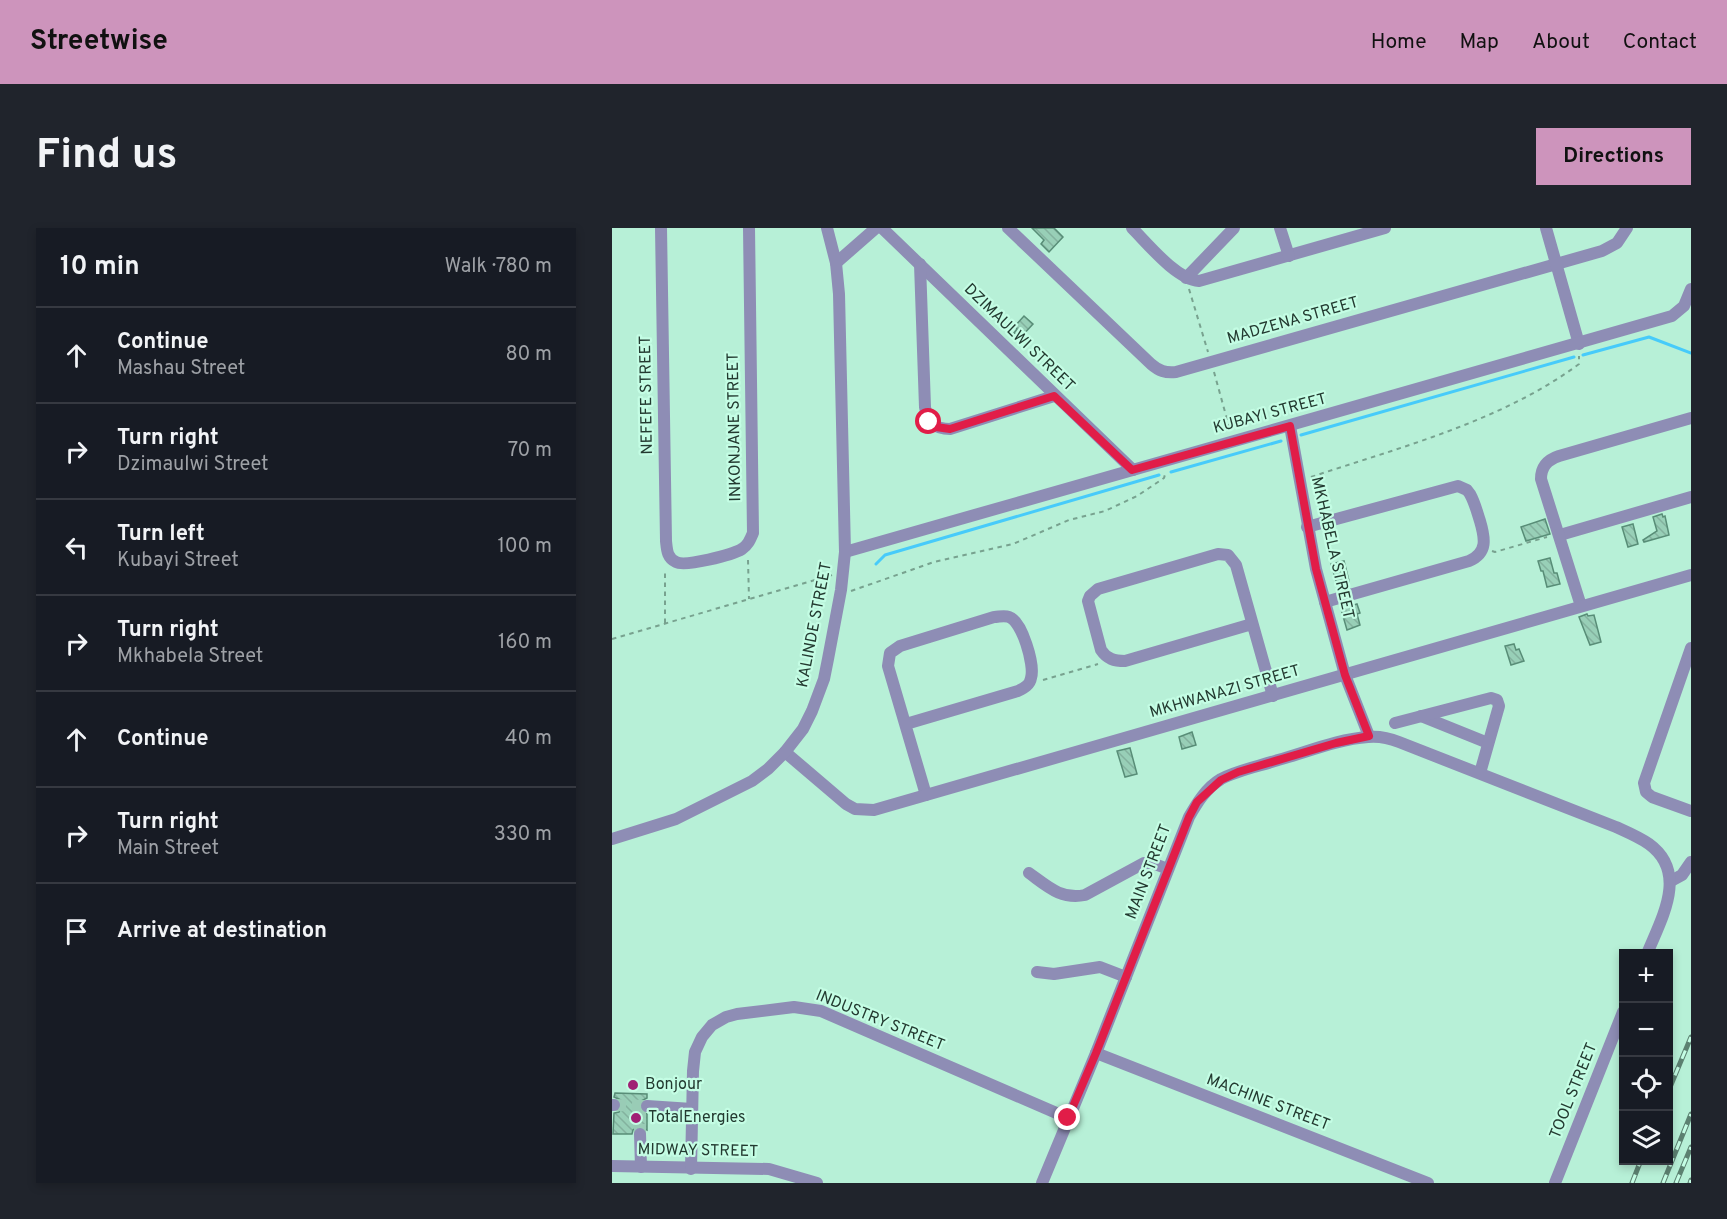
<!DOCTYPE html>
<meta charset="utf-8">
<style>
:root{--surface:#171b24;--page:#20242c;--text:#f1f3f6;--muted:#9ea1a6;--line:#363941;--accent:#cd94bc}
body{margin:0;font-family:Overpass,sans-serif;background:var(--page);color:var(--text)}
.controls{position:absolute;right:18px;bottom:18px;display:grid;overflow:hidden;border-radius:0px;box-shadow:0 3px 9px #0003}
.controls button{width:54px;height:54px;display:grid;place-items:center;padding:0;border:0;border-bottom:2px solid var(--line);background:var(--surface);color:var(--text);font:30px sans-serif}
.stop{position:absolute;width:18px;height:18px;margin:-14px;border:4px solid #e11d48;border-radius:50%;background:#fff}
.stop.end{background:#e11d48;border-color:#fff;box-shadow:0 2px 6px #0008}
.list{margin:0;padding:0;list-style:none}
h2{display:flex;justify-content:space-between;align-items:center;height:78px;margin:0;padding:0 24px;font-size:26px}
h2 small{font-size:20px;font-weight:400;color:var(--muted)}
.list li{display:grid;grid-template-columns:39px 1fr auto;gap:18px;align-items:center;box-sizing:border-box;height:96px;padding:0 24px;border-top:2px solid var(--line)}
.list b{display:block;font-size:22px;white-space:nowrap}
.list p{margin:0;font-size:20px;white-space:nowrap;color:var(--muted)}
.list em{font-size:20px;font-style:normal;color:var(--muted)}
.icon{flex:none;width:33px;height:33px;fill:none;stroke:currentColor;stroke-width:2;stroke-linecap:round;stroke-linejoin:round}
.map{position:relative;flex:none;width:1079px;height:955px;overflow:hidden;border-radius:0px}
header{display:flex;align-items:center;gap:36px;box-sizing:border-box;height:84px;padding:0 30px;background:var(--accent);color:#111}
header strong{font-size:28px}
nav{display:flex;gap:33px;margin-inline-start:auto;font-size:21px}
.intro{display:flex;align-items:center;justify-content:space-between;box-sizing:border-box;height:144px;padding:0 36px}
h1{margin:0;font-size:42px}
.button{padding:15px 27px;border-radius:0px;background:var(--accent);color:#111;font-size:21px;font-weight:700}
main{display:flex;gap:36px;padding:0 36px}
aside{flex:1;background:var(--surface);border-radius:0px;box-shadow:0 3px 9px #0003}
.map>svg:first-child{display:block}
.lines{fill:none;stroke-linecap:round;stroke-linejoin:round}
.stream{stroke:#47cbfa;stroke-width:3}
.building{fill:url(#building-back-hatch);stroke:#588d77;stroke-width:1.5}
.minor-tunnel{stroke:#99ccb6;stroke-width:12;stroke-dasharray:12 6;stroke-linecap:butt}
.path{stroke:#78a28f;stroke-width:2;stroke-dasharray:4.5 4.5;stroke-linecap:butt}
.minor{stroke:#8e8db5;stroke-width:12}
.rail-casing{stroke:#5c8171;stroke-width:5}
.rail{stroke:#c4fde4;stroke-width:3;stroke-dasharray:9;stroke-linecap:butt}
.route{stroke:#e11d48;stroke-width:8}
.poi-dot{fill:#a02174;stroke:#c4fde4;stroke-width:2}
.labels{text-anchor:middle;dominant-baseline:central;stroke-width:4.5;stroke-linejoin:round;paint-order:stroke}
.street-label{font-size:16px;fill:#233a30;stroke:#c4fde4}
.poi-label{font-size:16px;fill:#233a30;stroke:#c4fde4;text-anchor:start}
</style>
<header>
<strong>Streetwise</strong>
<nav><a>Home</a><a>Map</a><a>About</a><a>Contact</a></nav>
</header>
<div class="intro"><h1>Find us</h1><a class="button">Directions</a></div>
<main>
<aside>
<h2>10 min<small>Walk · 780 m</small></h2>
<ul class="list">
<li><svg class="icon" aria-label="ahead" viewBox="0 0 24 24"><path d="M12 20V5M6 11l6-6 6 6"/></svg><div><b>Continue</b><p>Mashau Street</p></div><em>80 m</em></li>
<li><svg class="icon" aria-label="right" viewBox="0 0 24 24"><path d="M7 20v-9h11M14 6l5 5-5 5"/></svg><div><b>Turn right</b><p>Dzimaulwi Street</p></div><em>70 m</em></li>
<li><svg class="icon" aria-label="left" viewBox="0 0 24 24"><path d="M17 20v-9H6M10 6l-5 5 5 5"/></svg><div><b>Turn left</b><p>Kubayi Street</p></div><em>100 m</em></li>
<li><svg class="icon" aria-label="right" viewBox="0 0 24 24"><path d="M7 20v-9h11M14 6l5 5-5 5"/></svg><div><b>Turn right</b><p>Mkhabela Street</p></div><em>160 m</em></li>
<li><svg class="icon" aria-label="ahead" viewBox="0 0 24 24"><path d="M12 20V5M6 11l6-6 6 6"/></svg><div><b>Continue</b></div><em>40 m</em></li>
<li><svg class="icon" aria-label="right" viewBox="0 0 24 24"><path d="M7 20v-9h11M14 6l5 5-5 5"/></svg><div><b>Turn right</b><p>Main Street</p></div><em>330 m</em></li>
<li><svg class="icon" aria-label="arrive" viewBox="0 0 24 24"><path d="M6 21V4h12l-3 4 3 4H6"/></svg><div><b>Arrive at destination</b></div></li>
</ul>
</aside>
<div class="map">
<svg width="1079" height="955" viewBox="0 0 1079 955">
<defs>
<pattern id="building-back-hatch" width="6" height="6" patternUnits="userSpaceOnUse" patternTransform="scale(1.5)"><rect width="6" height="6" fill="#98cfb7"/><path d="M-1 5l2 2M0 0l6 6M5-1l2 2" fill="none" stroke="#83b29e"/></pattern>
</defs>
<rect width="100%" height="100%" fill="#b7f0d7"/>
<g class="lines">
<g class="stream">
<polyline points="971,127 1037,109 1079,125"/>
<polyline points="689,207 962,129"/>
<polyline points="559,244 669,213"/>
<polyline points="264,336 273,327 547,247"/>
</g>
</g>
<g class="building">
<polygon points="420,0 442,0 451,9 437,24 429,16 432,12"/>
<polygon points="412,88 421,96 408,110 402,105 405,101 403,98"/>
<polygon points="1050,286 1051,289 1053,288 1057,307 1032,314 1031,312 1045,303 1041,289"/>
<polygon points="933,291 938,306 914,313 909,299"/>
<polygon points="1021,296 1026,316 1016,319 1010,299"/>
<polygon points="938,330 942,345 945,345 948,356 935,359 931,343 929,343 926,333"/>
<polygon points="732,333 737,353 736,357 726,360 719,336"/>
<polygon points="745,376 748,385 745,386 748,397 735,402 729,381"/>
<polygon points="975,386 976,388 982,387 989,414 978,417 967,389"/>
<polygon points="902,416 904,422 907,421 912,433 899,437 893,418"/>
<polygon points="580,504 584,517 570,521 567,509"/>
<polygon points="518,520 525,546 513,549 505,523"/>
<polygon points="3,865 35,866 35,870 29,873 27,878 30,884 35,886 35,902 27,898 21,902 20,906 1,906 2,885 7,884 10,878 9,872 2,869"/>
</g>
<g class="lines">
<g class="minor-tunnel">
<polyline points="2,877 35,878"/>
<polyline points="28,878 28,906"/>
</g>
<g class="path">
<polyline points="577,61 596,124"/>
<polyline points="602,144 618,202"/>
<path d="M699,249C789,219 890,193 967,136V128"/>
<polyline points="880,323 883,324 935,309"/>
<polyline points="136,332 137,371"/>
<polyline points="239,363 322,334 401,316 457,292 493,283 525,268 552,250 554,243"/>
<polyline points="53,395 53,345 55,342"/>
<polyline points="0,411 220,347"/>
<polyline points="431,452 486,436"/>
</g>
<g class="minor">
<path d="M49,0L54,313C55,322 55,330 64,334C73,339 120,327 130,321C136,317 138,312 141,305L137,0"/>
<polyline points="270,0 521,242"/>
<path d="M396,0L539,136C547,143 553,145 564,144L990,23L1005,15L1015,0"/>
<path d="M520,0C536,16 564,51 587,53L773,0"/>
<polyline points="668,0 677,28"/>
<polyline points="934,0 967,116"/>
<polyline points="224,35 264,0"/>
<path d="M308,36L313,179C315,194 322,201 338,201L442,168"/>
<polyline points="574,50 622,0"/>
<polyline points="678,198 704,341 733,447 757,508"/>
<path d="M695,299L846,258L855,262L858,266C863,275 865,284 868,293C873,310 876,325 857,333L713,374"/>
<polyline points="948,307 1079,269"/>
<polyline points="233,324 1060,88 1072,78 1079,61"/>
<path d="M969,378L929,251C929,239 935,232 947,228L1079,190"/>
<path d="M640,396L513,433C502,433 495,431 489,422L476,373L478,368L486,361L606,326L616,327L624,337L661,468"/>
<polyline points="1079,420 1032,555 1034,564 1040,569 1079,583"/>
<polyline points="809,488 876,515"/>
<polyline points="783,495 879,470 885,472 887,478 868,545"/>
<path d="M294,496L406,463C412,460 418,457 419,450C423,437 410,393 397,389C392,387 387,389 382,389L288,418L278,425L276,438L314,567"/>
<polyline points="173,524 234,576 243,581 262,582 1079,347"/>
<polyline points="0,611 64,591 140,553 156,541 173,524 191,501 200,483 212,451 216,431 229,362 233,324 227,66 224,35 215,0"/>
<path d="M417,645C435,658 449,672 473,667L532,635H540L556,641"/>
<polyline points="1059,653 1070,647 1079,634"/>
<polyline points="425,744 442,746 488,739 514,749"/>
<polyline points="484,825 816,955"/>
<polyline points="0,877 2,877"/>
<polyline points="35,878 80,881"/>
<polyline points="28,906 29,939"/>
<polyline points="0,938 157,941 205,955"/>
<polyline points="79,941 81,843 83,824 90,809 100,797 114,789 125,786 182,779 209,783 456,890"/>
<path d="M430,955L484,825L577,589C585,575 594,560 609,551C626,542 648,538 666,532C695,524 726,511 756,509C767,508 777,510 787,514L1004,599C1015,604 1027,609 1037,616C1077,645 1049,691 1035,726"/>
<polyline points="943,955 1011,784"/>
</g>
<g class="rail-casing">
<g id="rail">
<polyline points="1056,864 1079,809"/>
<polyline points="1020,955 1029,932"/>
<polyline points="1051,955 1079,886"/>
<polyline points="1064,955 1079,919"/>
<polyline points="1078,955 1079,952"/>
</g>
</g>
<use href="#rail" class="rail"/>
</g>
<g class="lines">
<polyline class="route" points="317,194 324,199 338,201 442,168 520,242 678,198 704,341 733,447 757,508 724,515 626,544 609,552 585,574 577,589 484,825 456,890"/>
</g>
<g class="poi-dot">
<circle cx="21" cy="857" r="6"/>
<circle cx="24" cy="890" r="6"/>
</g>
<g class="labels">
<g class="street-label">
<text transform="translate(681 93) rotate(-16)">MADZENA STREET</text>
<text transform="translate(407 110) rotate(44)">DZIMAULWI STREET</text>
<text transform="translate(35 167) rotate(-91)">NEFEFE STREET</text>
<text transform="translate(658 186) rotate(-15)">KUBAYI STREET</text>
<text transform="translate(123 199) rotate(-91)">INKONJANE STREET</text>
<text transform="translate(720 320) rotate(77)">MKHABELA STREET</text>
<text transform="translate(203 397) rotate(-79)">KALINDE STREET</text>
<text transform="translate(613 464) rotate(-16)">MKHWANAZI STREET</text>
<text transform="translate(537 644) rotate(-69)">MAIN STREET</text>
<text transform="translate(268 793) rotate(22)">INDUSTRY STREET</text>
<text transform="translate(962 863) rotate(-68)">TOOL STREET</text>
<text transform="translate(656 875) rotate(21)">MACHINE STREET</text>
<text transform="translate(86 923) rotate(1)">MIDWAY STREET</text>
</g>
<g class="poi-label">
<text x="33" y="857">Bonjour</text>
<text x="36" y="890">TotalEnergies</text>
</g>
</g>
</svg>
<div class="controls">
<button>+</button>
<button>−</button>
<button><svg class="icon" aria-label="locate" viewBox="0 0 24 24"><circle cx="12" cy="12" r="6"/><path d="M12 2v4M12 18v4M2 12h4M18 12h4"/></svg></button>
<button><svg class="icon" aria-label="layers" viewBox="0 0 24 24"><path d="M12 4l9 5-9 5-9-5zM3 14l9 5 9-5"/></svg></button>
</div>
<div class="stop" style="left:317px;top:194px"></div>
<div class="stop end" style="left:456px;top:890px"></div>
</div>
</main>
